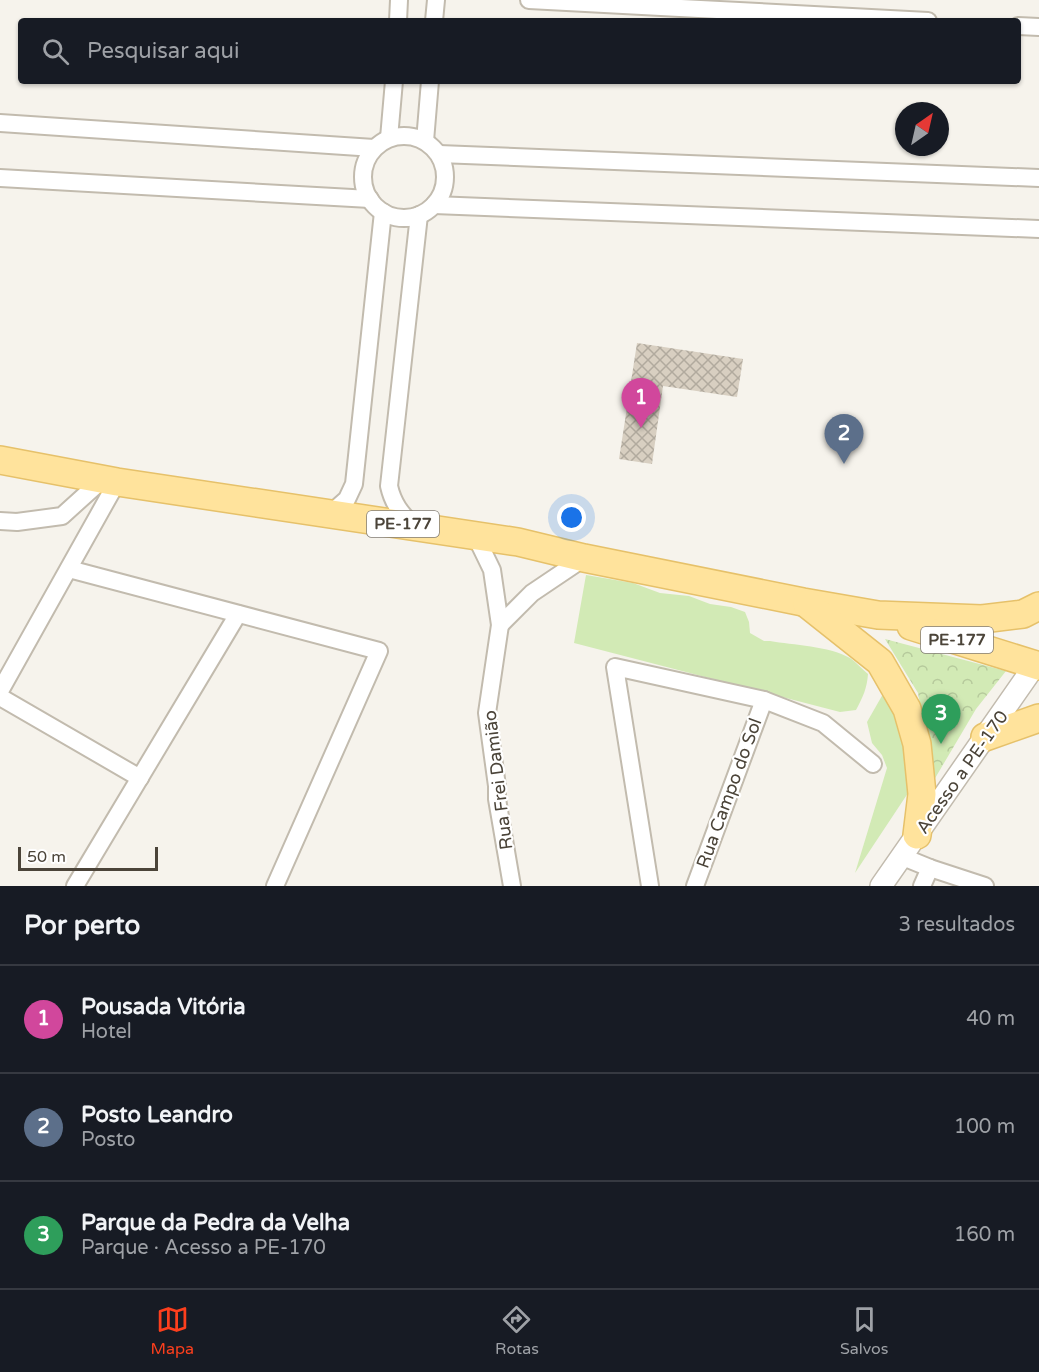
<!DOCTYPE html>
<html lang="pt">
<meta charset="utf-8">
<style>
:root{--surface:#171b24;--page:#20242c;--text:#f1f3f6;--muted:#9ea1a6;--line:#363941;--accent:#fc3f1d}
body{margin:0;font-family:"Varela Round",sans-serif;background:var(--page);color:var(--text)}
.compass{position:absolute;left:895px;top:102px;width:54px;height:54px;border-radius:50%;background:var(--surface);box-shadow:0 2px 4px #0004;rotate:34deg}
.scale{position:absolute;left:18px;bottom:15px;width:140px;box-sizing:border-box;padding-left:6px;border:3px solid #4b4439;border-top:0;font-size:16px;line-height:21px;white-space:nowrap;color:#4b4439;-webkit-text-stroke:4px #fff;paint-order:stroke}
.you{position:absolute;left:572px;top:518px;width:21px;height:21px;margin:-15px;border:4px solid #fff;border-radius:50%;background:#1a73e8;box-shadow:0 0 0 9px #1a73e833}
.badge{display:grid;place-items:center;width:39px;height:39px;border-radius:50%;background:var(--accent);color:#fff;font-size:20px;font-weight:700}
.pin{position:absolute;translate:-50% -50px;filter:drop-shadow(0 2px 3px #0008)}
.pin::after{content:'';position:absolute;top:32px;width:21px;height:18px;background:inherit;clip-path:polygon(0 0,100% 0,50% 100%)}
.list{margin:0;padding:0;list-style:none}
h2{display:flex;justify-content:space-between;align-items:center;height:78px;margin:0;padding:0 24px;font-size:26px}
h2 small{font-size:20px;font-weight:400;color:var(--muted)}
.list li{display:grid;grid-template-columns:39px 1fr auto;gap:18px;align-items:center;box-sizing:border-box;height:108px;padding:0 24px;border-top:2px solid var(--line)}
.list b{display:block;font-size:22px;white-space:nowrap}
.list p{margin:0;font-size:20px;white-space:nowrap;color:var(--muted)}
.list em{font-size:20px;font-style:normal;color:var(--muted)}
.icon{flex:none;width:33px;height:33px;fill:none;stroke:currentColor;stroke-width:2;stroke-linecap:round;stroke-linejoin:round}
.map{position:relative;flex:none;width:1039px;height:886px;overflow:hidden}
.search{position:absolute;background:var(--surface);box-shadow:0 2px 4px #0004;left:18px;right:18px;top:18px;height:66px;display:flex;align-items:center;gap:15px;box-sizing:border-box;padding:0 21px;border-radius:6px;color:var(--muted);font-size:22px}
.sheet{height:402px;background:var(--surface)}
nav{display:flex;justify-content:space-around;align-items:center;box-sizing:border-box;height:84px;border-top:2px solid var(--line);background:var(--surface);font-size:16px;color:var(--muted)}
nav a{display:grid;justify-items:center;gap:3px}
nav .on{color:var(--accent)}
.map>svg:first-child{display:block}
.grass{fill:#d2eab5}
.park{fill:url(#park-crowns)}
.building{fill:url(#building-cross-hatch)}
.lines{fill:none;stroke-linecap:round;stroke-linejoin:round}
.minor-casing{stroke:#c2bbae;stroke-width:20}
.tertiary-casing{stroke:#c2bbae;stroke-width:24}
.primary-casing{stroke:#e6c16a;stroke-width:30}
.minor{stroke:#fff;stroke-width:16}
.tertiary{stroke:#fff;stroke-width:21}
.primary{stroke:#ffe39c;stroke-width:27}
.labels{text-anchor:middle;dominant-baseline:central;stroke-width:4.5;stroke-linejoin:round;paint-order:stroke}
.shield{fill:#fff;stroke:#817c74;stroke-width:1.5}
.shield-label{font-size:16px;font-weight:bold;fill:#4b4439}
.street-label{font-size:18px;fill:#4b4439;stroke:#fff}
</style>
<div class="map">
<svg width="1039" height="886" viewBox="0 0 1039 886">
<defs>
<pattern id="park-crowns" width="20" height="18" patternUnits="userSpaceOnUse" patternTransform="scale(1.5)"><rect width="20" height="18" fill="#d2eab5"/><path d="M2 6a3 3 0 1 1 6 0M12 15a3 3 0 1 1 6 0" fill="none" stroke="#b6ca9c"/></pattern>
<pattern id="building-cross-hatch" width="8" height="8" patternUnits="userSpaceOnUse" patternTransform="scale(1.5)"><rect width="8" height="8" fill="#d8cfc1"/><path d="M0 0l8 8M0 8l8-8" fill="none" stroke="#b1aa9e"/></pattern>
</defs>
<rect width="100%" height="100%" fill="#f6f3ec"/>
<g class="grass">
<path d="M586,575L633,583L660,593L689,596L710,604L731,607L745,612L749,622L750,633L764,641H770C793,645 829,646 850,658C856,662 862,669 868,674C867,688 863,697 856,710L840,712L574,643Z"/>
<polygon points="883,694 899,710 914,784 855,873 887,768 882,755 872,743 867,722"/>
</g>
<polygon class="park" points="885,639 1006,671 976,709 934,780 918,693"/>
<polygon class="building" points="637,343 743,359 737,397 663,386 652,464 619,459"/>
<g class="lines">
<g class="minor-casing">
<g id="minor">
<polyline points="529,0 928,21"/>
<polyline points="398,21 399,0"/>
<polyline points="434,21 436,0"/>
<polyline points="1018,26 1039,27"/>
<polyline points="0,123 374,148"/>
<circle cx="404" cy="177" r="41"/>
<polyline points="389,138 394,81"/>
<polyline points="425,141 430,81"/>
<polyline points="439,154 1039,178"/>
<polyline points="0,178 370,199"/>
<polyline points="434,205 1039,229"/>
<polyline points="330,514 347,499 354,484 383,212"/>
<polyline points="0,521 17,522 62,516 103,479"/>
<path d="M413,526C401,513 393,504 389,486L419,215"/>
<polyline points="475,535 492,570 500,625 487,713 497,786 497,799 512,886"/>
<polyline points="69,569 379,651 275,886"/>
<polyline points="500,625 532,593 584,558"/>
<polyline points="0,691 117,482"/>
<polyline points="0,697 140,778"/>
<polyline points="903,857 930,868 985,886"/>
<polyline points="75,886 238,614"/>
<polyline points="650,886 615,667 764,700 823,723 873,764"/>
<polyline points="695,886 764,700"/>
<polyline points="922,886 930,868"/>
</g>
</g>
<g class="tertiary-casing">
<polyline id="tertiary" points="881,886 1035,665"/>
</g>
<g class="primary-casing">
<g id="primary">
<polyline points="0,460 117,482 518,542 584,558 803,602 878,615 982,619 1023,614 1039,606"/>
<polyline points="807,604 880,662 907,709 917,744 922,794 917,835"/>
<polyline points="911,626 1039,666"/>
<polyline points="985,737 1039,718"/>
</g>
</g>
<use href="#minor" class="minor"/>
<use href="#tertiary" class="tertiary"/>
<use href="#primary" class="primary"/>
</g>
<g class="labels">
<g class="shield">
<rect x="367" y="511" width="72" height="26" rx="4.5"/>
<rect x="921" y="627" width="72" height="26" rx="4.5"/>
</g>
<g class="shield-label">
<text x="403" y="524">PE-177</text>
<text x="957" y="640">PE-177</text>
</g>
<g class="street-label">
<text transform="translate(962 772) rotate(-55)">Acesso a PE-170</text>
<text transform="translate(498 780) rotate(-97)">Rua Frei Damião</text>
<text transform="translate(729 793) rotate(-70)">Rua Campo do Sol</text>
</g>
</g>
</svg>
<svg class="compass" viewBox="-18 -18 36 36"><path d="M0-13l5 13h-10z" fill="#e53935"/><path d="M0 13l5-13h-10z" fill="#9ea1a6"/></svg>
<div class="scale">50 m</div>
<div class="you"></div>
<div class="pin badge" style="left:641px;top:428px;background:#d1479c">1</div>
<div class="pin badge" style="left:844px;top:464px;background:#5c6f8a">2</div>
<div class="pin badge" style="left:941px;top:744px;background:#2e9e5b">3</div>
<div class="search"><svg class="icon" aria-label="search" viewBox="0 0 24 24"><circle cx="10" cy="10" r="6"/><path d="M15 15l6 6"/></svg>Pesquisar aqui</div>
</div>
<section class="sheet">
<h2>Por perto<small>3 resultados</small></h2>
<ul class="list">
<li><span class="badge" style="background:#d1479c">1</span><div><b>Pousada Vitória</b><p>Hotel</p></div><em>40 m</em></li>
<li><span class="badge" style="background:#5c6f8a">2</span><div><b>Posto Leandro</b><p>Posto</p></div><em>100 m</em></li>
<li><span class="badge" style="background:#2e9e5b">3</span><div><b>Parque da Pedra da Velha</b><p>Parque · Acesso a PE-170</p></div><em>160 m</em></li>
</ul>
</section>
<nav>
<a class="on"><svg class="icon" aria-label="map" viewBox="0 0 24 24"><path d="M3 6l6-2 6 2 6-2v14l-6 2-6-2-6 2zM9 4v14M15 6v14"/></svg>Mapa</a>
<a><svg class="icon" aria-label="directions" viewBox="0 0 24 24"><path d="M12 3l9 9-9 9-9-9zM9 14v-3h6M13 9l2 2-2 2"/></svg>Rotas</a>
<a><svg class="icon" aria-label="saved" viewBox="0 0 24 24"><path d="M7 4h10v16l-5-4-5 4z"/></svg>Salvos</a>
</nav>
